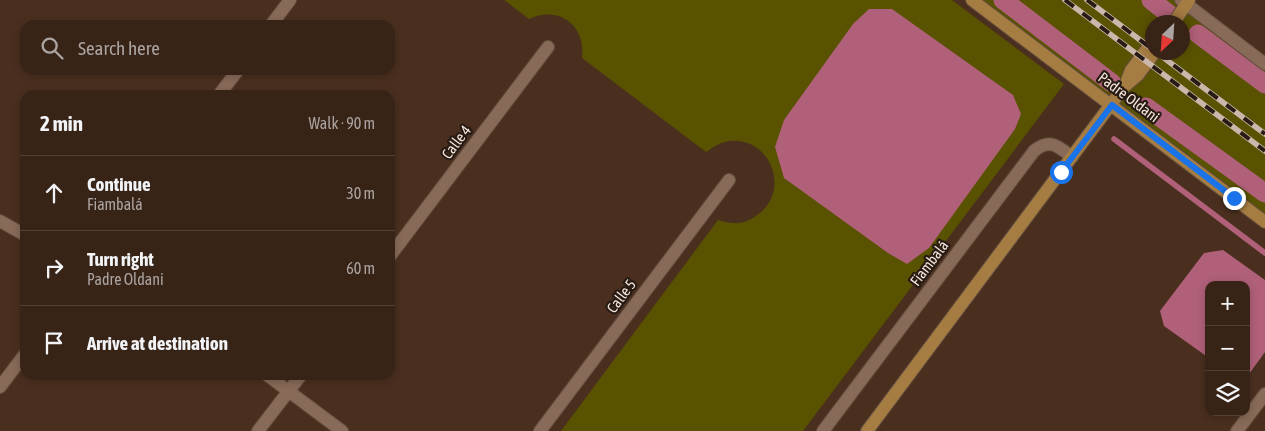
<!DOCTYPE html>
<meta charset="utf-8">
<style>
:root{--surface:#382317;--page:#3f2b20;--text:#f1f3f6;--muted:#aba4a1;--line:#524036}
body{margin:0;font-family:"Asap Condensed",sans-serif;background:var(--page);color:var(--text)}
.controls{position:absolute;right:15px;bottom:15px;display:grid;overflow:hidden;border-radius:10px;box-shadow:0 2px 8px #0003}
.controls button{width:45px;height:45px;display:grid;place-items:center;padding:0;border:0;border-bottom:1px solid var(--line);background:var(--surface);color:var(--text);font:25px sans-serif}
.compass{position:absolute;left:1145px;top:15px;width:45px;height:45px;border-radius:50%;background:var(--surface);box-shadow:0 2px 8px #0003;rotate:205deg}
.stop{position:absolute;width:15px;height:15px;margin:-11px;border:4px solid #1a73e8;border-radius:50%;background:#fff}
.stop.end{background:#1a73e8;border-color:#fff;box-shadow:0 1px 5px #0008}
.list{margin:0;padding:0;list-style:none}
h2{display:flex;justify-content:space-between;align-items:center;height:65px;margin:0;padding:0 20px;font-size:21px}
h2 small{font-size:16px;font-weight:400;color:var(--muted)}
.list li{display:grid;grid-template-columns:32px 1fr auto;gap:15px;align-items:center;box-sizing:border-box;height:75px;padding:0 20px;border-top:1px solid var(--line)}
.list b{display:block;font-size:19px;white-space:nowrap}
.list p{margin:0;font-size:16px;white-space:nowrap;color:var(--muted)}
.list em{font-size:16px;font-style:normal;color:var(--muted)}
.icon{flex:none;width:28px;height:28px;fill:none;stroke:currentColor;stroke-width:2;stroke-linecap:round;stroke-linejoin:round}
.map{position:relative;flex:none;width:1265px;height:431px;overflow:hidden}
.search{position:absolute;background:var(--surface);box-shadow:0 2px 8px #0003;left:20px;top:20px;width:375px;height:55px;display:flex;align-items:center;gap:12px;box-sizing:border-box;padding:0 18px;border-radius:15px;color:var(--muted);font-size:19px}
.panel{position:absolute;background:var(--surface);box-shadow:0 2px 8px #0003;left:20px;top:90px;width:375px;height:290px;border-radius:15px}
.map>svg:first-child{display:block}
.green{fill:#595200;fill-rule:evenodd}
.water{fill:#b06079}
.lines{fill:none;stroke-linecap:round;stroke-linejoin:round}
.stream{stroke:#b06079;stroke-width:5.5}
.canal{stroke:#b06079;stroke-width:19}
.street-casing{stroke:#634d3e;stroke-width:14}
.secondary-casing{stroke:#634d3e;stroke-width:14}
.street{stroke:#886a58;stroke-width:12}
.secondary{stroke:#a57c42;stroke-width:12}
.rail-casing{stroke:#cbb7ac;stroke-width:5.5}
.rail{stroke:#271b13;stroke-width:4;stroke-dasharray:11;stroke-linecap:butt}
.route{stroke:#1a73e8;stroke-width:6}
.labels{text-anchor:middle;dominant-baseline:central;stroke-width:4.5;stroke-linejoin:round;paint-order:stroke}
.street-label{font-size:15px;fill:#f6e5db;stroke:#271b13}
</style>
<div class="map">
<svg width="1265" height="431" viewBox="0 0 1265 431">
<rect width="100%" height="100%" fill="#4a2f1f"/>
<g class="green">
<path d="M504,0H952L1064,84L803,431H561L718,220C723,221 728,223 733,223C744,224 753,219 761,212C790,187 769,137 730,141C721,142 713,147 706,152L582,58C586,25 559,5 529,19Z"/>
<path d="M972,0H1181L1265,64V222ZM1152,22H1182V52H1152Z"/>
</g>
<g class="water">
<polygon points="869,9 892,9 1013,95 1021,114 1015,129 929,248 907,264 888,253 784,178 775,147 784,120 853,24"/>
<polygon points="1223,250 1265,280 1265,352 1249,374 1246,375 1246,285 1209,285 1209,358 1164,326 1160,311 1204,253"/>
</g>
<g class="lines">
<polyline class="stream" points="1114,139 1265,253"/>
<g class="canal">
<polyline points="1003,0 1112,83"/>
<polyline points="1151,0 1170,15"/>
<polyline points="1198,34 1265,84"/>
<polyline points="1146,107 1265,193"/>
</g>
<g class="street-casing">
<g id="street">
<polyline points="1181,0 1265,64"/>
<polyline points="271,25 290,0"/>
<polyline points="219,95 238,70"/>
<polyline points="0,221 25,235"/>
<polyline points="390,256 548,47"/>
<polyline points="267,375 342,431"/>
<polyline points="0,387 25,354"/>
<polyline points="258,431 301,375"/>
<polyline points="540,431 729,180"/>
<path d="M823,431L1034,151C1050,138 1058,146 1072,157"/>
<polyline points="1237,431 1265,394"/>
</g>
</g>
<g class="secondary-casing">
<g id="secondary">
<polyline points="972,0 1265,222"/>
<polyline points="1174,22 1189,0"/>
<polyline points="1126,83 1131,70 1152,42"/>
<polyline points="867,431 1124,87 1138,75 1155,52"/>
</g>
</g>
<use href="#street" class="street"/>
<use href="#secondary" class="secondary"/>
<g class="rail-casing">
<g id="rail">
<polyline points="1065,0 1265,151"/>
<polyline points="1087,0 1152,49"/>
<polyline points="1156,52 1265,134"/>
</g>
</g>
<use href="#rail" class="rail"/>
</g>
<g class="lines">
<polyline class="route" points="1061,172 1112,105 1234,198"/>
</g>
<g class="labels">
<g class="street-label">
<text transform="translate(1129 97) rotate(37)">Padre Oldani</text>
<text transform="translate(456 142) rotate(-53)">Calle 4</text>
<text transform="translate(929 263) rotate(-53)">Fiambalá</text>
<text transform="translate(621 296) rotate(-53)">Calle 5</text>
</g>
</g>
</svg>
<div class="controls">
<button>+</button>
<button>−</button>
<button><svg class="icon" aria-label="layers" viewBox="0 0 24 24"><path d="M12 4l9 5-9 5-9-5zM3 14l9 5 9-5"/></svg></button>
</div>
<svg class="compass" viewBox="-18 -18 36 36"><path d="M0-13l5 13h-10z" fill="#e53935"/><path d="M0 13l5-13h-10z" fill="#aba4a1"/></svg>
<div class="stop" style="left:1061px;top:172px"></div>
<div class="stop end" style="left:1234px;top:198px"></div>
<div class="search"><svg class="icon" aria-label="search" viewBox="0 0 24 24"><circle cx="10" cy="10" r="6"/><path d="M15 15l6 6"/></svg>Search here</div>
<section class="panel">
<h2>2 min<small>Walk · 90 m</small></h2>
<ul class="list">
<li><svg class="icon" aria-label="ahead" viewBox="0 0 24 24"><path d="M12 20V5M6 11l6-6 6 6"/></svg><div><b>Continue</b><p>Fiambalá</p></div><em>30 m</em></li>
<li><svg class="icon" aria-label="right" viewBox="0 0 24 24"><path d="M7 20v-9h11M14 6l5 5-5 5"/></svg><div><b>Turn right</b><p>Padre Oldani</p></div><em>60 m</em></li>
<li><svg class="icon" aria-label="arrive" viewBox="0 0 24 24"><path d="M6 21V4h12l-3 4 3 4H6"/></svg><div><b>Arrive at destination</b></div></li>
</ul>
</section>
</div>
